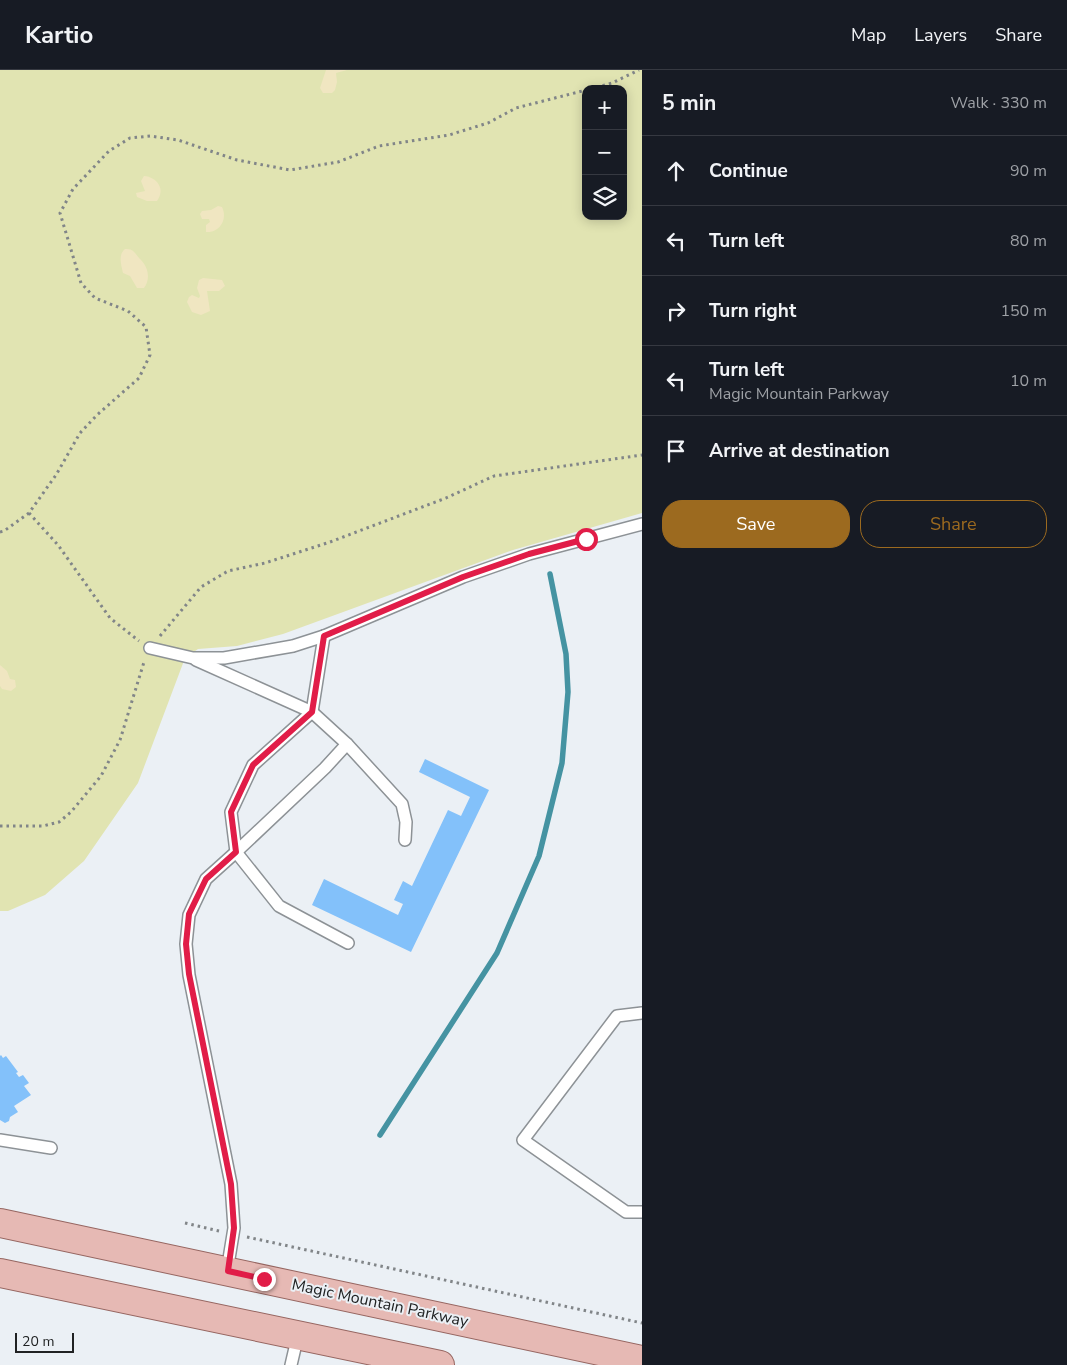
<!DOCTYPE html>
<meta charset="utf-8">
<style>
:root{--surface:#171b24;--page:#20242c;--text:#f1f3f6;--muted:#9ea1a6;--line:#363941;--accent:#9c6a1f}
body{margin:0;font-family:"Nunito Sans",sans-serif;background:var(--page);color:var(--text)}
.controls{position:absolute;right:15px;top:15px;display:grid;overflow:hidden;border-radius:10px;box-shadow:0 2px 12px #0003}
.controls button{width:45px;height:45px;display:grid;place-items:center;padding:0;border:0;border-bottom:1px solid var(--line);background:var(--surface);color:var(--text);font:25px sans-serif}
.scale{position:absolute;left:15px;bottom:12px;width:59px;box-sizing:border-box;padding-left:5px;border:2px solid #202223;border-top:0;font-size:14px;line-height:18px;white-space:nowrap;color:#202223;-webkit-text-stroke:4px #ebf0f5;paint-order:stroke}
.stop{position:absolute;width:15px;height:15px;margin:-11px;border:4px solid #e11d48;border-radius:50%;background:#fff}
.stop.end{background:#e11d48;border-color:#fff;box-shadow:0 1px 5px #0008}
.list{margin:0;padding:0;list-style:none}
h2{display:flex;justify-content:space-between;align-items:center;height:65px;margin:0;padding:0 20px;font-size:21px}
h2 small{font-size:16px;font-weight:400;color:var(--muted)}
.list li{display:grid;grid-template-columns:32px 1fr auto;gap:15px;align-items:center;box-sizing:border-box;height:70px;padding:0 20px;border-top:1px solid var(--line)}
.list b{display:block;font-size:19px;white-space:nowrap}
.list p{margin:0;font-size:16px;white-space:nowrap;color:var(--muted)}
.list em{font-size:16px;font-style:normal;color:var(--muted)}
.actions{display:flex;gap:10px;padding:15px 20px}
.actions a{flex:1;padding:11px 0;border:1px solid var(--accent);border-radius:20px;text-align:center;font-size:18px;color:var(--accent)}
.actions .main{background:var(--accent);color:#fff}
.icon{flex:none;width:28px;height:28px;fill:none;stroke:currentColor;stroke-width:2;stroke-linecap:round;stroke-linejoin:round}
.map{position:relative;flex:none;width:642px;height:1295px;overflow:hidden}
header{display:flex;align-items:center;gap:30px;box-sizing:border-box;height:70px;padding:0 25px;background:var(--surface);border-bottom:1px solid var(--line)}
header strong{font-size:24px}
nav{display:flex;gap:28px;margin-inline-start:auto;font-size:18px}
main{display:flex}
aside{flex:1;background:var(--surface)}
.map>svg:first-child{display:block}
.green{fill:#e1e4b2;fill-rule:evenodd}
.sand{fill:#f0e6c1}
.lines{fill:none;stroke-linecap:round;stroke-linejoin:round}
.stream{stroke:#4593a2;stroke-width:5.5}
.building{fill:#83c1fa}
.service-casing{stroke:#8d9296;stroke-width:14}
.primary-casing{stroke:#966661;stroke-width:30}
.path{stroke:#818588;stroke-width:3;stroke-dasharray:2.5 4;stroke-linecap:butt}
.service{stroke:#fff;stroke-width:11}
.primary{stroke:#e6b9b4;stroke-width:28}
.route{stroke:#e11d48;stroke-width:6}
.labels{text-anchor:middle;dominant-baseline:central;stroke-width:4;stroke-linejoin:round;paint-order:stroke}
.street-label{font-size:16px;fill:#202223;stroke:#ebf0f5}
</style>
<header>
<strong>Kartio</strong>
<nav><a>Map</a><a>Layers</a><a>Share</a></nav>
</header>
<main>
<div class="map">
<svg width="642" height="1295" viewBox="0 0 642 1295">
<rect width="100%" height="100%" fill="#ebf0f5"/>
<path class="green" d="M0,0H642V443L513,480L283,564L237,576L198,579L185,588L138,713L84,791L45,825L8,841H0ZM586,19H623V146H586Z"/>
<g class="sand">
<polygon points="326,0 347,0 336,3 337,12 335,20 332,23 323,23 320,18"/>
<path d="M144,106C157,107 166,119 157,131H147L137,127L136,123L145,121L141,111Z"/>
<path d="M218,136L222,137C228,149 220,163 206,162V155L210,152L209,149H202L200,144L202,141L211,140Z"/>
<path d="M125,179C134,178 135,184 141,190C148,197 151,209 144,218H137L130,206L123,203C121,194 118,185 125,179Z"/>
<polygon points="203,208 222,210 225,216 219,221 207,221 210,241 201,245 192,242 187,232 189,227 192,225 199,228 200,226 197,218 199,210"/>
<polygon points="0,595 7,601 10,609 15,610 16,617 11,621 2,619 0,616"/>
</g>
<g class="lines">
<polyline class="stream" points="380,1065 497,883 539,786 562,693 568,622 566,584 550,504"/>
</g>
<g class="building">
<polygon points="425,689 489,720 411,882 312,835 324,809 398,845 403,834 394,830 403,811 412,816 448,740 461,746 470,727 419,702"/>
<polygon points="1,985 3,988 6,986 18,1002 16,1003 19,1007 23,1005 29,1013 24,1016 31,1025 14,1036 18,1042 10,1047 9,1051 5,1053 0,1050 0,986"/>
</g>
<g class="lines">
<g class="service-casing">
<g id="service">
<polyline points="324,566 312,642 253,695 231,742 236,782 279,836 348,873"/>
<polyline points="150,578 193,588 224,588 293,576 324,566 463,507 529,484 642,454"/>
<polyline points="196,590 312,642 347,674 402,734 406,752 405,770"/>
<polyline points="642,943 617,946 523,1070 626,1142 642,1142"/>
<polyline points="0,1070 51,1078"/>
<polyline points="227,1201 234,1158 231,1114 189,905 186,874 189,845 206,809 236,782 325,698 347,674"/>
<polyline points="291,1295 298,1265"/>
</g>
</g>
<g class="primary-casing">
<g id="primary">
<polyline points="0,1153 642,1290"/>
<polyline points="0,1203 440,1295"/>
</g>
</g>
<g class="path">
<polyline points="590,19 612,13 639,0"/>
<polyline points="29,443 58,475 110,548 139,571"/>
<polyline points="0,462 4,461 29,443 56,405 80,363 97,345 139,308 150,285 146,257 128,241 95,228 81,213 60,143 73,119 109,81 130,68 150,66 178,70 237,90 290,100 338,92 379,76 449,65 488,53 516,38 586,20"/>
<polyline points="160,566 201,517 228,501 265,493 330,472 446,428 494,406 642,385"/>
<polyline points="0,756 43,756 59,752 71,742 101,706 120,670 144,592"/>
<polyline points="185,1153 219,1161"/>
<polyline points="247,1167 642,1253"/>
</g>
<use href="#service" class="service"/>
<use href="#primary" class="primary"/>
</g>
<g class="lines">
<polyline class="route" points="264,1209 228,1201 234,1158 231,1114 189,904 186,874 189,844 206,809 236,782 231,742 253,695 312,642 324,566 463,507 529,484 586,469"/>
</g>
<g class="labels">
<g class="street-label">
<text transform="translate(380 1233) rotate(12)">Magic Mountain Parkway</text>
</g>
</g>
</svg>
<div class="controls">
<button>+</button>
<button>−</button>
<button><svg class="icon" aria-label="layers" viewBox="0 0 24 24"><path d="M12 4l9 5-9 5-9-5zM3 14l9 5 9-5"/></svg></button>
</div>
<div class="scale">20 m</div>
<div class="stop" style="left:586px;top:469px"></div>
<div class="stop end" style="left:264px;top:1209px"></div>
</div>
<aside>
<h2>5 min<small>Walk · 330 m</small></h2>
<ul class="list">
<li><svg class="icon" aria-label="ahead" viewBox="0 0 24 24"><path d="M12 20V5M6 11l6-6 6 6"/></svg><div><b>Continue</b></div><em>90 m</em></li>
<li><svg class="icon" aria-label="left" viewBox="0 0 24 24"><path d="M17 20v-9H6M10 6l-5 5 5 5"/></svg><div><b>Turn left</b></div><em>80 m</em></li>
<li><svg class="icon" aria-label="right" viewBox="0 0 24 24"><path d="M7 20v-9h11M14 6l5 5-5 5"/></svg><div><b>Turn right</b></div><em>150 m</em></li>
<li><svg class="icon" aria-label="left" viewBox="0 0 24 24"><path d="M17 20v-9H6M10 6l-5 5 5 5"/></svg><div><b>Turn left</b><p>Magic Mountain Parkway</p></div><em>10 m</em></li>
<li><svg class="icon" aria-label="arrive" viewBox="0 0 24 24"><path d="M6 21V4h12l-3 4 3 4H6"/></svg><div><b>Arrive at destination</b></div></li>
</ul>
<div class="actions"><a class="main">Save</a><a>Share</a></div>
</aside>
</main>
